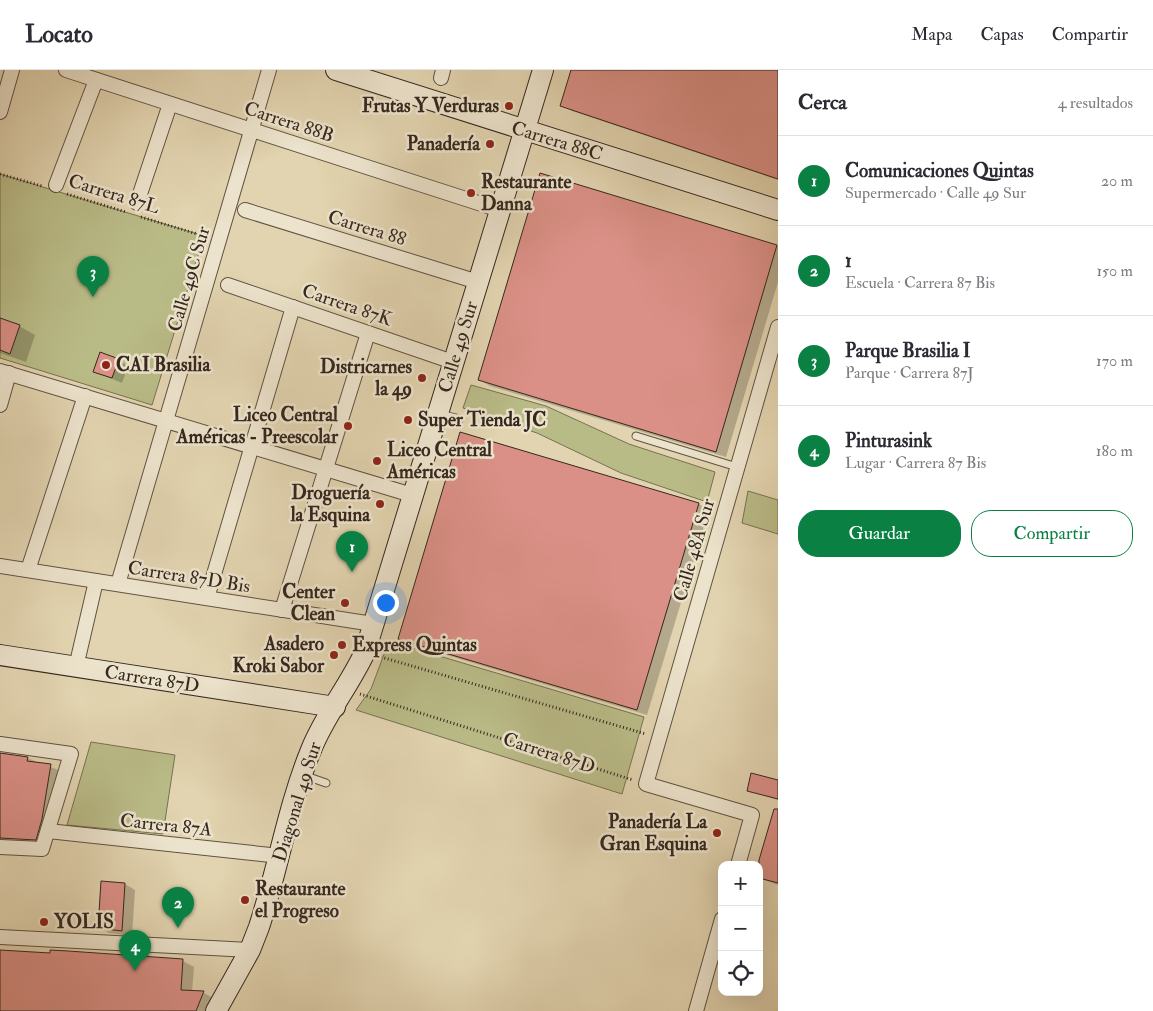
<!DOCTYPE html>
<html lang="es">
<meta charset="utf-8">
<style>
:root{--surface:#fff;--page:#f2f2f3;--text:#2b2b33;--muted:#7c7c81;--line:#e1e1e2;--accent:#0b8043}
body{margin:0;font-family:"IM FELL Double Pica",serif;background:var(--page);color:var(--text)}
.controls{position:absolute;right:15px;bottom:15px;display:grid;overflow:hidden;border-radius:10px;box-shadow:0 5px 20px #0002}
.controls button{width:45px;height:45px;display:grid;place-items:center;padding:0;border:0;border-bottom:1px solid var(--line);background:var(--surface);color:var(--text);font:25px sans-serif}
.you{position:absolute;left:385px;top:532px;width:18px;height:18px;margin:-12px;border:4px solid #fff;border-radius:50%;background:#1a73e8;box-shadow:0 0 0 8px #1a73e833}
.badge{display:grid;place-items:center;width:32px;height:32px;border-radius:50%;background:var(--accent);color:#fff;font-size:16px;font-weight:700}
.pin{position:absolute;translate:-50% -41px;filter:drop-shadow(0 1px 2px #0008)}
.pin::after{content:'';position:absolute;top:26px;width:18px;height:15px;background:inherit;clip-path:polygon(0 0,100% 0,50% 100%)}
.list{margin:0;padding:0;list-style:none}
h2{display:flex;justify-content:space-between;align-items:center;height:65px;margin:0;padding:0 20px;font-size:21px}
h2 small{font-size:16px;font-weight:400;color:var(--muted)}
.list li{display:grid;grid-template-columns:32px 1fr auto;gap:15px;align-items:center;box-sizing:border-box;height:90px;padding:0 20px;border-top:1px solid var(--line)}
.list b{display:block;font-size:19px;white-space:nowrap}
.list p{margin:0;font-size:16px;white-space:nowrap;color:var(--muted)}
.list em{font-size:16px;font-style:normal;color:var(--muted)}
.actions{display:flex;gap:10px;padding:15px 20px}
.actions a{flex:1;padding:11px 0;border:1px solid var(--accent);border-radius:20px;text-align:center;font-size:18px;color:var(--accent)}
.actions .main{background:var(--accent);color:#fff}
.icon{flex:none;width:28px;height:28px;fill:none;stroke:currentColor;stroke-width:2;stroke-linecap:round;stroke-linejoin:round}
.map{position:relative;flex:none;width:778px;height:941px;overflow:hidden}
header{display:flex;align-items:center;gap:30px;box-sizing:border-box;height:70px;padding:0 25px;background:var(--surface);border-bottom:1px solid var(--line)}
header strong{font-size:24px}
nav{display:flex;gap:28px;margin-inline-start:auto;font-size:18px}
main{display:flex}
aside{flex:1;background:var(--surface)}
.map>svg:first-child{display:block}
.green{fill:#b9bb87;stroke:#777152}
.shadow{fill:#0003}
.building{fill:#db9087;stroke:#35271e}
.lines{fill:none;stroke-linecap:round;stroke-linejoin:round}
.lane-casing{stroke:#605242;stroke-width:9}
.street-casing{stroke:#605242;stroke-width:16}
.secondary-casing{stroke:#35271e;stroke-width:22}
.path{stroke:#35271e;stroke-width:3;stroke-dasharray:1 2.5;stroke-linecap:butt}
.lane{stroke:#ece3cc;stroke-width:7}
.street{stroke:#ece3cc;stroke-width:14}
.secondary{stroke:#ece3cc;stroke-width:20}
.poi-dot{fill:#8f2418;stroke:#ece3cc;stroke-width:2}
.labels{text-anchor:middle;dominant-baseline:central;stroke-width:5;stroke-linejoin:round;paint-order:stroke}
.poi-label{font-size:19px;font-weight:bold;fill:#35271e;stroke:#ece3cc;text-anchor:end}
.street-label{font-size:19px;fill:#35271e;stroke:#ece3cc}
</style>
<header>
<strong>Locato</strong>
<nav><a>Mapa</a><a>Capas</a><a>Compartir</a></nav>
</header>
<main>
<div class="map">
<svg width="778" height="941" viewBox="0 0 778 941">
<rect width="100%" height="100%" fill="#e2d4b0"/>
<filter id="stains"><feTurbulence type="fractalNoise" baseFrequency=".004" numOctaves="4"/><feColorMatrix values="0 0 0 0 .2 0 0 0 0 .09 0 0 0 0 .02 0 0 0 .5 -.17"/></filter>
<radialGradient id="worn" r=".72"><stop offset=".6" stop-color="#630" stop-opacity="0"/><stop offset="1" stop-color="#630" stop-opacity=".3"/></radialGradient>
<g class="green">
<polygon points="0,104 204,166 152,335 0,288"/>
<polygon points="471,315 546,336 629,374 715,402 707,432 621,403 537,363 463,338"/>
<polygon points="748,421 778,430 778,464 742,453"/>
<polygon points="389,571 644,647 622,724 356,640 371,619"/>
<polygon points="91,672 175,685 163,764 67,755"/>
</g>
<g class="shadow">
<polygon points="573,0 778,0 778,110 572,41 562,35"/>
<polygon points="541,104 778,176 778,212 726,387 490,316 480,310"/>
<polygon points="0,250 19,256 35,265 26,292 0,283"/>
<polygon points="118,290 128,296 122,313 95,302"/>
<polygon points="699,434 709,440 647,645 410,574 399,569"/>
<polygon points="0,684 27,688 61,701 46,775 0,773"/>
<polygon points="778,711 778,730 748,720"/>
<polygon points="778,763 778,815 759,808"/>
<polygon points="125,814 135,820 132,866 109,863 99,857"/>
<polygon points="0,881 183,891 194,897 192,922 204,923 215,929 210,941 0,941"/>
</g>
<g class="building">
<polygon points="571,0 778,0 778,109 560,36"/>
<polygon points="540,103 777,175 716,382 478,310"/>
<polygon points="0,248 20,255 10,284 0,280"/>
<polygon points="100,282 119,289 112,308 93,302"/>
<polygon points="460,362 699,433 637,640 398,569"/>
<polygon points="0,683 28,687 27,691 51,694 42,749 36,770 0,768"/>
<polygon points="751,703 778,710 778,729 747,721"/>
<polygon points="774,739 778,739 778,813 759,808 759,790"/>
<polygon points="101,811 125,813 122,861 98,858"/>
<polygon points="0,880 50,883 50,880 68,881 183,889 181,920 204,921 196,941 0,941"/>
</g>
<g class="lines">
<g class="lane-casing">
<g id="lane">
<polyline points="440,344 460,349"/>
<polyline points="636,366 737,397"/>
<polyline points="303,705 326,713"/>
</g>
</g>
<g class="street-casing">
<g id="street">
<polyline points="66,0 500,140"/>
<polyline points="441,8 443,0"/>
<polyline points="0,42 12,0"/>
<polyline points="56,115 96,10"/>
<polyline points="137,133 170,34"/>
<polyline points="245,140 478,212"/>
<polyline points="228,215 453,292"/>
<polyline points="0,301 412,425"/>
<polyline points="0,335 9,303"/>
<polyline points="0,496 373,554"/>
<polyline points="28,500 85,326"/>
<polyline points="118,514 269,0"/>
<polyline points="207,528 293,237"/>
<polyline points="282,540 368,263"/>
<polyline points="76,597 96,511"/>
<polyline points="0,674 71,684 42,779 0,777"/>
<polyline points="48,761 280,786"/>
<polyline points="738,795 752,745 646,714 778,257"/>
<polyline points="0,867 250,880"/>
<polyline points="696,941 722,849"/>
</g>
</g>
<g class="secondary-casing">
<g id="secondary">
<polyline points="336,0 778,140"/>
<polyline points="0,585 335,637"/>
<path d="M216,941L250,880L259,857C278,799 288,736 311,680C325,645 349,616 365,582L543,0"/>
</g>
</g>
<g class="path">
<polyline points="0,104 42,116"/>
<polyline points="67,124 126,142"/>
<polyline points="141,147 204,166"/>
<polyline points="381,587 646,664"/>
<polyline points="360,624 633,710"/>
</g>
<use href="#lane" class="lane"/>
<use href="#street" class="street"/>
<use href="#secondary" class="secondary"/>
</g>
<g class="poi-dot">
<circle cx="509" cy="36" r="5"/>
<circle cx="490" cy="74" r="5"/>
<circle cx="471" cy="123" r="5"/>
<circle cx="106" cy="295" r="5"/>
<circle cx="422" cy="308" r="5"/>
<circle cx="408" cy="350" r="5"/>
<circle cx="348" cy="356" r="5"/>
<circle cx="377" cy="391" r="5"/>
<circle cx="380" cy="434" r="5"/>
<circle cx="345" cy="533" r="5"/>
<circle cx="342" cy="575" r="5"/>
<circle cx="334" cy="585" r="5"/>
<circle cx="717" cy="763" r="5"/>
<circle cx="245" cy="830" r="5"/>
<circle cx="44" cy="852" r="5"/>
</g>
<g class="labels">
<g class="poi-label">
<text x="499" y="36">Frutas Y Verduras</text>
<text x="480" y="74">Panadería</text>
<text x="481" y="112" text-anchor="start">Restaurante<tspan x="481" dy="22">Danna</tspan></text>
<text x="116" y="295" text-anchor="start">CAI Brasilia</text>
<text x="412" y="297">Districarnes<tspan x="412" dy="22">la 49</tspan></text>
<text x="338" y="345">Liceo Central<tspan x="338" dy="22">Américas - Preescolar</tspan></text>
<text x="418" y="350" text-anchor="start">Super Tienda JC</text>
<text x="387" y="380" text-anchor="start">Liceo Central<tspan x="387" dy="22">Américas</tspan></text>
<text x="370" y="423">Droguería<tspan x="370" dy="22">la Esquina</tspan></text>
<text x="335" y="522">Center<tspan x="335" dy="22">Clean</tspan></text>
<text x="324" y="574">Asadero<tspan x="324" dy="22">Kroki Sabor</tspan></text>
<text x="352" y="575" text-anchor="start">Express Quintas</text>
<text x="707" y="752">Panadería La<tspan x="707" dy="22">Gran Esquina</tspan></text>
<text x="255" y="819" text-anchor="start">Restaurante<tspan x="255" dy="22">el Progreso</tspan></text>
<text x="54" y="852" text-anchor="start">YOLIS</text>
</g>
<g class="street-label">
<text transform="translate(289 52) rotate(18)">Carrera 88B</text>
<text transform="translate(557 71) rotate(17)">Carrera 88C</text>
<text transform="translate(114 124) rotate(17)">Carrera 87L</text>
<text transform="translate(367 158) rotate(17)">Carrera 88</text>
<text transform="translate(189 209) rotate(-74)">Calle 49C Sur</text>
<text transform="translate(347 235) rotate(19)">Carrera 87K</text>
<text transform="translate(458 277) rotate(-73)">Calle 49 Sur</text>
<text transform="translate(694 480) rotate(-74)">Calle 48A Sur</text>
<text transform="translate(189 507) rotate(9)">Carrera 87D Bis</text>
<text transform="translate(152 609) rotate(9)">Carrera 87D</text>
<text transform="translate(549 683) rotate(18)">Carrera 87D</text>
<text transform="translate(297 732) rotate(-73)">Diagonal 49 Sur</text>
<text transform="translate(166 755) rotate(6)">Carrera 87A</text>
</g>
</g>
<rect width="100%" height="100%" filter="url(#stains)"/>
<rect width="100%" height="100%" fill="url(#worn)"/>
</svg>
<div class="controls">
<button>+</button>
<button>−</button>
<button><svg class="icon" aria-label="locate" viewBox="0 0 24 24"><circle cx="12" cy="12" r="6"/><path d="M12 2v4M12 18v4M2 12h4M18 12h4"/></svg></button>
</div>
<div class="you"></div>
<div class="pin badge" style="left:352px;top:502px">1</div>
<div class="pin badge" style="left:178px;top:858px">2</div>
<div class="pin badge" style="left:93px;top:227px">3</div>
<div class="pin badge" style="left:135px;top:901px">4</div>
</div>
<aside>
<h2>Cerca<small>4 resultados</small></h2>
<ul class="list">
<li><span class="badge">1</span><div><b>Comunicaciones Quintas</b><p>Supermercado · Calle 49 Sur</p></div><em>20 m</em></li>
<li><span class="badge">2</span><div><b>1</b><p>Escuela · Carrera 87 Bis</p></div><em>150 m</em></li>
<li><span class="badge">3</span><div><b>Parque Brasilia I</b><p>Parque · Carrera 87J</p></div><em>170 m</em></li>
<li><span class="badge">4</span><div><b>Pinturasink</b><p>Lugar · Carrera 87 Bis</p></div><em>180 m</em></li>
</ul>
<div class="actions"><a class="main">Guardar</a><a>Compartir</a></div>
</aside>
</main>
